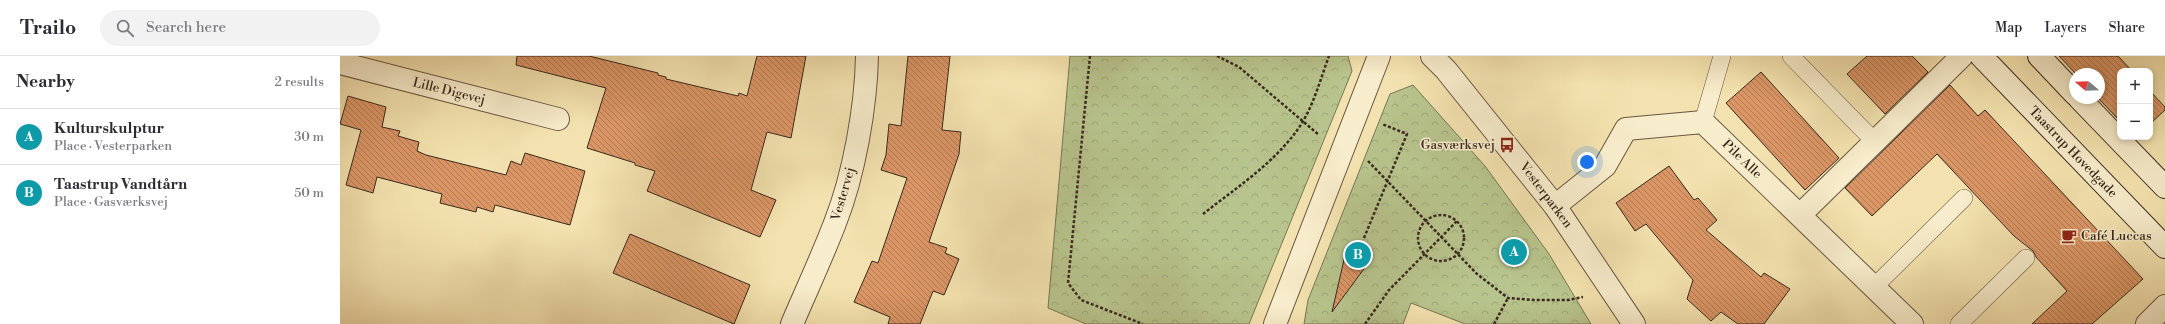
<!DOCTYPE html>
<meta charset="utf-8">
<style>
:root{--surface:#fff;--page:#f2f2f3;--text:#2b2b33;--muted:#7c7c81;--line:#e1e1e2;--accent:#db2777}
body{margin:0;font-family:"Libre Bodoni",serif;background:var(--page);color:var(--text)}
.controls{position:absolute;right:12px;top:12px;display:grid;overflow:hidden;border-radius:8px;box-shadow:0 2px 6px #0003}
.controls button{width:36px;height:36px;display:grid;place-items:center;padding:0;border:0;border-bottom:1px solid var(--line);background:var(--surface);color:var(--text);font:20px sans-serif}
.compass{position:absolute;left:1729px;top:12px;width:36px;height:36px;border-radius:50%;background:var(--surface);box-shadow:0 2px 6px #0003;rotate:289deg}
.you{position:absolute;left:1247px;top:106px;width:14px;height:14px;margin:-10px;border:3px solid #fff;border-radius:50%;background:#1a73e8;box-shadow:0 0 0 6px #1a73e833}
.badge{display:grid;place-items:center;width:26px;height:26px;border-radius:50%;background:var(--accent);color:#fff;font-size:13px;font-weight:700}
.pin{position:absolute;translate:-50% -50%;border:2px solid #fff;box-shadow:0 1px 4px #0006}
.list{margin:0;padding:0;list-style:none}
h2{display:flex;justify-content:space-between;align-items:center;height:52px;margin:0;padding:0 16px;font-size:17px}
h2 small{font-size:13px;font-weight:400;color:var(--muted)}
.list li{display:grid;grid-template-columns:26px 1fr auto;gap:12px;align-items:center;box-sizing:border-box;height:56px;padding:0 16px;border-top:1px solid var(--line)}
.list b{display:block;font-size:15px;white-space:nowrap}
.list p{margin:0;font-size:13px;white-space:nowrap;color:var(--muted)}
.list em{font-size:13px;font-style:normal;color:var(--muted)}
.icon{flex:none;width:22px;height:22px;fill:none;stroke:currentColor;stroke-width:2;stroke-linecap:round;stroke-linejoin:round}
.map{position:relative;flex:none;width:1825px;height:268px;overflow:hidden}
header{display:flex;align-items:center;gap:24px;box-sizing:border-box;height:56px;padding:0 20px;background:var(--surface);border-bottom:1px solid var(--line)}
header strong{font-size:19px}
nav{display:flex;gap:22px;margin-inline-start:auto;font-size:14px}
.search{width:280px;height:36px;background:var(--page);display:flex;align-items:center;gap:10px;box-sizing:border-box;padding:0 14px;border-radius:22px;color:var(--muted);font-size:15px}
main{display:flex}
aside{flex:1;background:var(--surface)}
.map>svg:first-child{display:block}
.park{fill:url(#park-crowns);stroke:#787656}
.building{fill:url(#building-back-hatch);stroke:#39291e}
.lines{fill:none;stroke-linecap:round;stroke-linejoin:round}
.lane-casing{stroke:#685742;stroke-width:18}
.street-casing{stroke:#685742;stroke-width:24}
.secondary-casing{stroke:#39291e;stroke-width:24}
.path{stroke:#39291e;stroke-width:2.5;stroke-dasharray:3 2;stroke-linecap:butt}
.lane{stroke:#f7eccb;stroke-width:17}
.street{stroke:#f7eccb;stroke-width:22}
.secondary{stroke:#f7eccb;stroke-width:22}
.labels{text-anchor:middle;dominant-baseline:central;stroke-width:3;stroke-linejoin:round;paint-order:stroke}
.street-label{font-size:13px;fill:#39291e;stroke:#f7eccb}
.poi-label{font-size:13px;fill:#39291e;stroke:#f7eccb;text-anchor:end}
</style>
<header>
<strong>Trailo</strong>
<div class="search"><svg class="icon" aria-label="search" viewBox="0 0 24 24"><circle cx="10" cy="10" r="6"/><path d="M15 15l6 6"/></svg>Search here</div>
<nav><a>Map</a><a>Layers</a><a>Share</a></nav>
</header>
<main>
<aside>
<h2>Nearby<small>2 results</small></h2>
<ul class="list">
<li><span class="badge" style="background:#0f9aa8">A</span><div><b>Kulturskulptur</b><p>Place · Vesterparken</p></div><em>30 m</em></li>
<li><span class="badge" style="background:#0f9aa8">B</span><div><b>Taastrup Vandtårn</b><p>Place · Gasværksvej</p></div><em>50 m</em></li>
</ul>
</aside>
<div class="map">
<svg width="1825" height="268" viewBox="0 0 1825 268">
<defs>
<pattern id="park-crowns" width="20" height="18" patternUnits="userSpaceOnUse"><rect width="20" height="18" fill="#b8c48d"/><path d="M2 6a3 3 0 1 1 6 0M12 15a3 3 0 1 1 6 0" fill="none" stroke="#9fa879"/></pattern>
<pattern id="building-back-hatch" width="6" height="6" patternUnits="userSpaceOnUse"><rect width="6" height="6" fill="#db9666"/><path d="M-1 5l2 2M0 0l6 6M5-1l2 2" fill="none" stroke="#b37a53"/></pattern>
</defs>
<rect width="100%" height="100%" fill="#f3e2af"/>
<filter id="stains"><feTurbulence type="fractalNoise" baseFrequency=".005" numOctaves="4"/><feColorMatrix values="0 0 0 0 .2 0 0 0 0 .09 0 0 0 0 .02 0 0 0 .5 -.17"/></filter>
<radialGradient id="worn" r=".72"><stop offset=".6" stop-color="#630" stop-opacity="0"/><stop offset="1" stop-color="#630" stop-opacity=".3"/></radialGradient>
<g class="park">
<polygon points="730,0 1008,0 1012,15 909,268 746,268 708,252"/>
<polygon points="1073,29 1145,110 1209,198 1251,268 1125,268 1071,247 1063,268 964,268 968,244 1050,38"/>
</g>
<g class="building">
<polygon points="177,0 249,0 318,17 318,19 326,21 326,23 398,40 399,37 407,40 417,0 466,0 451,82 427,76 411,134 436,144 420,181 307,135 315,115 295,109 295,107 247,92 266,32 176,9"/>
<polygon points="568,0 610,0 602,74 621,76 619,98 589,186 607,192 605,197 619,203 604,239 593,235 580,268 548,268 550,261 514,246 532,205 538,207 567,122 541,114 546,99 549,68 561,70"/>
<polygon points="1527,0 1572,0 1588,16 1545,58 1507,18"/>
<polygon points="1719,0 1778,0 1792,15 1780,15 1780,65 1758,42 1759,18 1736,18"/>
<polygon points="1421,16 1499,102 1465,134 1386,47"/>
<polygon points="1610,29 1638,60 1645,54 1803,223 1752,268 1692,268 1727,235 1696,201 1693,195 1674,180 1597,98 1532,160 1505,132"/>
<polygon points="1810,35 1825,51 1825,54 1810,68"/>
<polygon points="8,40 46,51 42,71 60,75 58,80 79,86 77,95 86,99 166,119 171,105 181,109 185,97 245,115 230,169 155,149 153,156 137,151 136,156 100,147 102,138 37,121 33,137 6,129 21,74 0,68"/>
<polygon points="1329,110 1354,144 1358,142 1377,164 1366,174 1421,221 1424,217 1450,233 1424,268 1398,268 1381,256 1371,265 1347,243 1353,224 1306,168 1295,175 1276,147"/>
<polygon points="290,178 410,229 394,268 273,217"/>
<polygon points="1018,186 1025,188 1032,202 992,256 1006,195 1009,190"/>
</g>
<g class="lines">
<g class="lane-casing">
<g id="lane">
<polyline points="1451,0 1535,86"/>
<polyline points="1363,66 1382,0"/>
<polyline points="1534,231 1624,142"/>
<polyline points="1619,268 1686,202"/>
</g>
</g>
<g class="street-casing">
<g id="street">
<polyline points="1092,0 1106,14 1215,150 1294,268"/>
<polyline points="0,7 218,63"/>
<polyline points="1215,150 1265,110 1286,73 1363,66 1572,268"/>
<polyline points="1460,159 1622,0"/>
<path d="M452,268C466,235 482,201 495,167C514,119 526,51 527,0"/>
<polyline points="935,268 1039,0"/>
<polyline points="1807,268 1825,250"/>
</g>
</g>
<g class="secondary-casing">
<g id="secondary">
<polyline points="1641,0 1825,191"/>
<polyline points="1699,0 1735,38"/>
<polyline points="1739,42 1825,131"/>
</g>
</g>
<g class="path">
<polyline points="750,0 728,227 741,244 803,268"/>
<polyline points="877,0 899,11 979,79"/>
<polyline points="1028,105 1137,218 1168,242 1194,244 1228,244 1243,241"/>
<path d="M863,158C896,132 933,108 958,73C973,52 980,24 989,0"/>
<circle cx="1101" cy="182" r="23"/>
<polyline points="1024,182 1067,78 1042,68"/>
<polyline points="1025,268 1049,234 1117,165"/>
<polyline points="1154,268 1168,242"/>
</g>
<use href="#lane" class="lane"/>
<use href="#street" class="street"/>
<use href="#secondary" class="secondary"/>
</g>
<defs>
<g id="bus-bare" transform="scale(1.2)"><path d="M-5-6H5V4H4V6H2V4H-2V6H-4V4H-5ZM-3.5-4V0h7V-4ZM-3.5 1.2v1.5H-2V1.2ZM2 1.2v1.5H3.5V1.2Z" fill="#8f2418" stroke="#f7eccb" stroke-width="2.5" paint-order="stroke"/></g>
<g id="cafe-bare" transform="scale(1.2)"><path d="M-5.5-4.5H6V0H3Q3 3.5 0 3.5H-2.5Q-5.5 3.5-5.5 0ZM3-3.2v2h1.7v-2ZM-6 4.5H4V6H-6Z" fill="#8f2418" stroke="#f7eccb" stroke-width="2.5" paint-order="stroke"/></g>
</defs>
<g fill-rule="evenodd">
<use href="#bus-bare" x="1167" y="89"/>
<use href="#cafe-bare" x="1729" y="180"/>
</g>
<g class="labels">
<g class="street-label">
<text transform="translate(109 35) rotate(14)">Lille Digevej</text>
<text transform="translate(1733 96) rotate(46)">Taastrup Hovedgade</text>
<text transform="translate(1402 103) rotate(44)">Pile Alle</text>
<text transform="translate(503 138) rotate(-74)">Vestervej</text>
<text transform="translate(1206 139) rotate(53)">Vesterparken</text>
</g>
<g class="poi-label">
<text x="1155" y="89">Gasværksvej</text>
<text x="1741" y="180" text-anchor="start">Café Luccas</text>
</g>
</g>
<rect width="100%" height="100%" filter="url(#stains)"/>
<rect width="100%" height="100%" fill="url(#worn)"/>
</svg>
<div class="controls">
<button>+</button>
<button>−</button>
</div>
<svg class="compass" viewBox="-18 -18 36 36"><path d="M0-13l5 13h-10z" fill="#e53935"/><path d="M0 13l5-13h-10z" fill="#7c7c81"/></svg>
<div class="you"></div>
<div class="pin badge" style="left:1174px;top:196px;background:#0f9aa8">A</div>
<div class="pin badge" style="left:1018px;top:199px;background:#0f9aa8">B</div>
</div>
</main>
